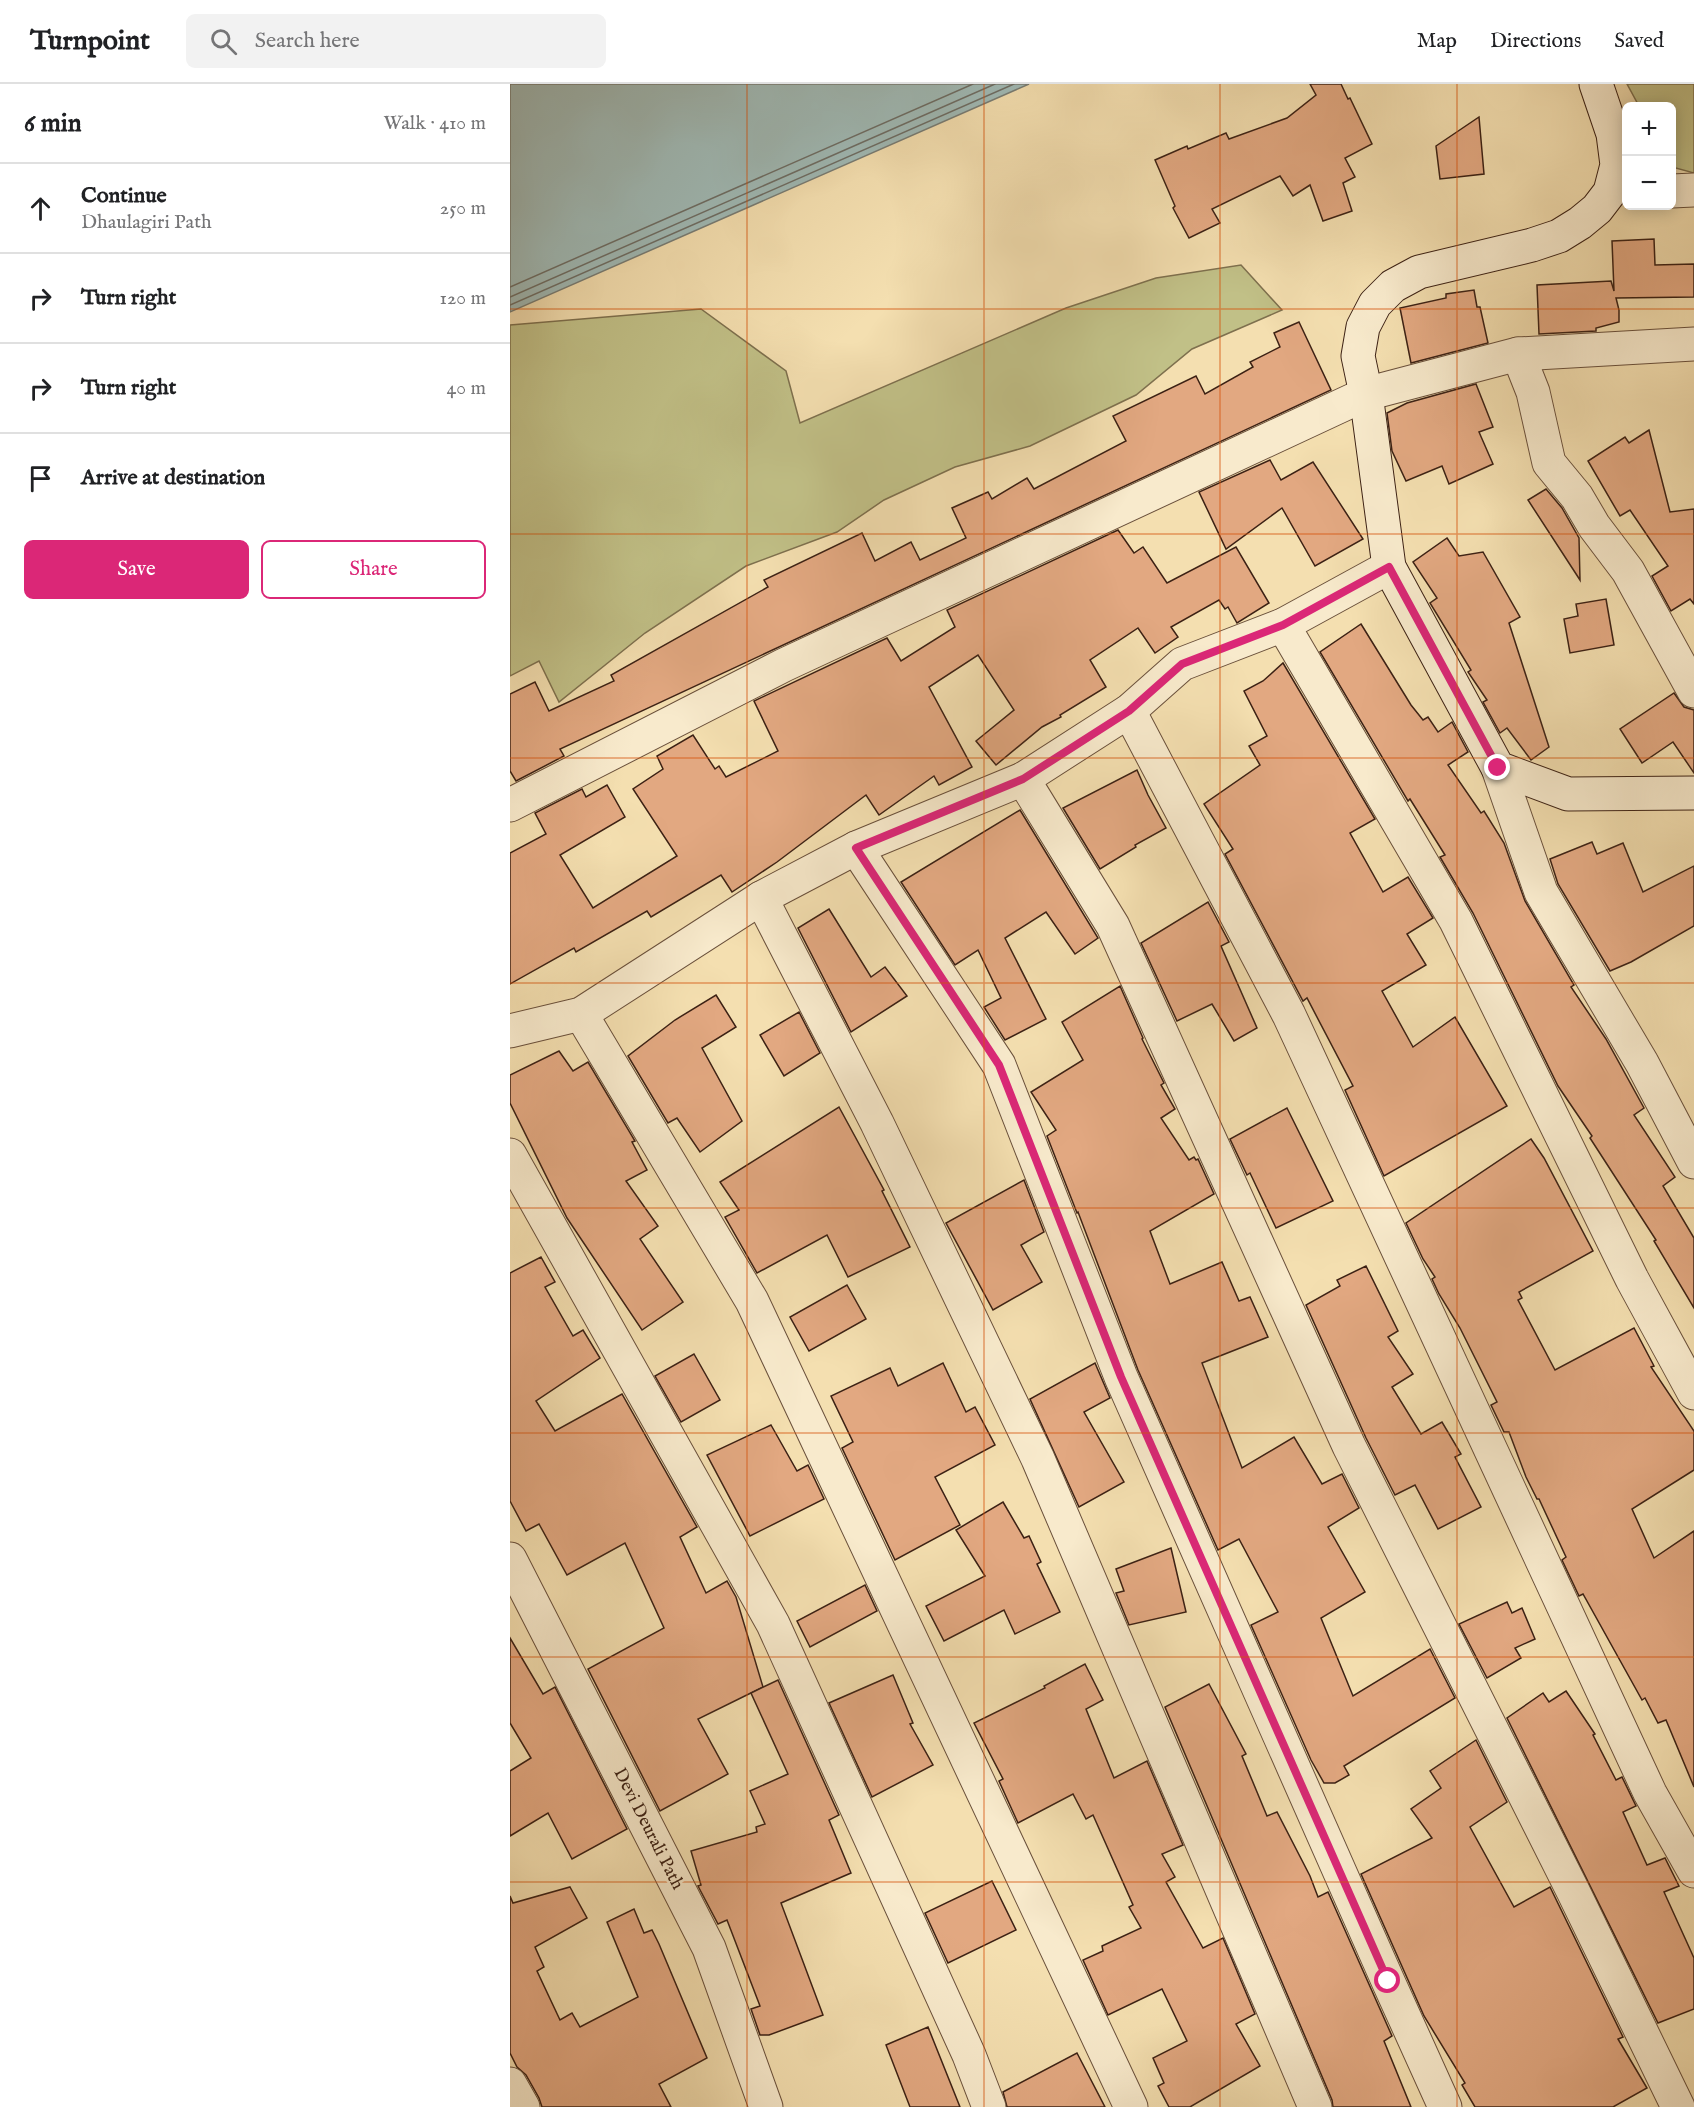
<!DOCTYPE html>
<meta charset="utf-8">
<style>
:root{--surface:#fff;--page:#f2f2f2;--text:#202124;--muted:#757577;--line:#e0e0e0;--accent:#db2777}
body{margin:0;font-family:"IM FELL English",serif;background:var(--page);color:var(--text)}
.controls{position:absolute;right:18px;top:18px;display:grid;overflow:hidden;border-radius:9px;box-shadow:0 3px 15px #0003}
.controls button{width:54px;height:54px;display:grid;place-items:center;padding:0;border:0;border-bottom:2px solid var(--line);background:var(--surface);color:var(--text);font:30px sans-serif}
.stop{position:absolute;width:18px;height:18px;margin:-14px;border:4px solid #db2777;border-radius:50%;background:#fff}
.stop.end{background:#db2777;border-color:#fff;box-shadow:0 2px 6px #0008}
.list{margin:0;padding:0;list-style:none}
h2{display:flex;justify-content:space-between;align-items:center;height:78px;margin:0;padding:0 24px;font-size:26px}
h2 small{font-size:20px;font-weight:400;color:var(--muted)}
.list li{display:grid;grid-template-columns:39px 1fr auto;gap:18px;align-items:center;box-sizing:border-box;height:90px;padding:0 24px;border-top:2px solid var(--line)}
.list b{display:block;font-size:22px;white-space:nowrap}
.list p{margin:0;font-size:20px;white-space:nowrap;color:var(--muted)}
.list em{font-size:20px;font-style:normal;color:var(--muted)}
.actions{display:flex;gap:12px;padding:18px 24px}
.actions a{flex:1;padding:14px 0;border:2px solid var(--accent);border-radius:9px;text-align:center;font-size:21px;color:var(--accent)}
.actions .main{background:var(--accent);color:#fff}
.icon{flex:none;width:33px;height:33px;fill:none;stroke:currentColor;stroke-width:2;stroke-linecap:round;stroke-linejoin:round}
.map{position:relative;flex:none;width:1184px;height:2023px;overflow:hidden}
header{display:flex;align-items:center;gap:36px;box-sizing:border-box;height:84px;padding:0 30px;background:var(--surface);border-bottom:2px solid var(--line)}
header strong{font-size:28px}
nav{display:flex;gap:33px;margin-inline-start:auto;font-size:21px}
.search{width:420px;height:54px;background:var(--page);display:flex;align-items:center;gap:15px;box-sizing:border-box;padding:0 21px;border-radius:9px;color:var(--muted);font-size:22px}
main{display:flex}
aside{flex:1;background:var(--surface)}
.map>svg:first-child{display:block}
.green{fill:#c1c087;stroke:#7e704e;stroke-width:1.5}
.water{fill:#a0bab6;stroke:#787d75;stroke-width:1.5}
.lines{fill:none;stroke-linecap:round;stroke-linejoin:round}
.shore{stroke:#6e6e65;stroke-width:1.5}
.building{fill:#e2a881;stroke:#3c2114;stroke-width:1.5}
.street-casing{stroke:#6a503b;stroke-width:35}
.secondary-casing{stroke:#3c2114;stroke-width:35}
.street{stroke:#f8eacc;stroke-width:33}
.secondary{stroke:#f8eacc;stroke-width:33}
.route{stroke:#db2777;stroke-width:8}
.grid{fill:none;stroke:#d7530d;stroke-width:1.5;stroke-opacity:0.55}
.labels{text-anchor:middle;dominant-baseline:central;stroke-width:5;stroke-linejoin:round;paint-order:stroke}
.street-label{font-size:18px;fill:#3c2114;stroke:#f8eacc}
</style>
<header>
<strong>Turnpoint</strong>
<div class="search"><svg class="icon" aria-label="search" viewBox="0 0 24 24"><circle cx="10" cy="10" r="6"/><path d="M15 15l6 6"/></svg>Search here</div>
<nav><a>Map</a><a>Directions</a><a>Saved</a></nav>
</header>
<main>
<aside>
<h2>6 min<small>Walk · 410 m</small></h2>
<ul class="list">
<li><svg class="icon" aria-label="ahead" viewBox="0 0 24 24"><path d="M12 20V5M6 11l6-6 6 6"/></svg><div><b>Continue</b><p>Dhaulagiri Path</p></div><em>250 m</em></li>
<li><svg class="icon" aria-label="right" viewBox="0 0 24 24"><path d="M7 20v-9h11M14 6l5 5-5 5"/></svg><div><b>Turn right</b></div><em>120 m</em></li>
<li><svg class="icon" aria-label="right" viewBox="0 0 24 24"><path d="M7 20v-9h11M14 6l5 5-5 5"/></svg><div><b>Turn right</b></div><em>40 m</em></li>
<li><svg class="icon" aria-label="arrive" viewBox="0 0 24 24"><path d="M6 21V4h12l-3 4 3 4H6"/></svg><div><b>Arrive at destination</b></div></li>
</ul>
<div class="actions"><a class="main">Save</a><a>Share</a></div>
</aside>
<div class="map">
<svg width="1184" height="2023" viewBox="0 0 1184 2023">
<rect width="100%" height="100%" fill="#f4dfb0"/>
<filter id="stains"><feTurbulence type="fractalNoise" baseFrequency=".00333" numOctaves="4"/><feColorMatrix values="0 0 0 0 .2 0 0 0 0 .09 0 0 0 0 .02 0 0 0 .5 -.17"/></filter>
<radialGradient id="worn" r=".72"><stop offset=".6" stop-color="#630" stop-opacity="0"/><stop offset="1" stop-color="#630" stop-opacity=".3"/></radialGradient>
<g class="green">
<polygon points="1117,0 1184,0 1184,89 1162,83 1162,22 1129,22"/>
<polygon points="731,181 772,226 682,265 626,311 520,362 445,383 374,416 327,448 236,482 135,549 49,618 29,577 0,592 0,241 191,225 276,287 290,339 556,224 646,194"/>
</g>
<polygon class="water" points="0,0 519,0 0,228"/>
<g class="lines">
<g class="shore">
<polyline points="0,203 463,0"/>
<polyline points="0,213 485,0"/>
<polyline points="0,221 504,0"/>
</g>
</g>
<g class="building">
<polygon points="800,0 831,0 838,15 840,14 862,60 835,74 845,93 833,99 842,127 813,137 800,101 783,112 770,92 702,125 710,139 679,154 663,124 665,122 645,76 677,62 678,65 716,49 719,55 777,34 806,11"/>
<polygon points="969,33 974,90 930,95 926,62"/>
<polygon points="1144,155 1145,181 1184,180 1184,213 1106,214 1109,226 1109,238 1086,244 1086,247 1029,250 1027,201 1101,197 1104,207 1102,157"/>
<polygon points="964,206 967,223 970,223 978,259 901,279 890,224 936,214 936,210"/>
<polygon points="789,238 821,306 50,665 54,672 6,697 0,687 0,610 25,598 39,627 104,597 101,591 258,503 254,496 352,449 365,477 401,458 410,476 456,454 442,424 478,408 482,415 517,394 524,405 616,357 603,332 686,292 695,310 743,283 740,278 770,263 764,249"/>
<polygon points="966,300 983,343 969,348 983,380 939,400 932,382 896,397 882,367 877,329 897,319"/>
<polygon points="1139,346 1160,428 1184,425 1184,520 1180,515 1161,527 1142,492 1158,482 1120,426 1110,432 1078,377 1115,353 1119,359"/>
<polygon points="760,376 771,396 803,378 853,455 805,482 772,424 716,465 689,408"/>
<polygon points="1036,405 1052,424 1069,454 1070,496 1018,416"/>
<polygon points="608,446 624,469 633,463 657,499 726,463 759,519 727,539 718,523 715,525 709,516 661,543 668,553 645,569 628,544 580,576 596,603 550,631 551,633 532,643 486,681 466,657 504,626 468,571 419,603 462,683 429,701 424,692 369,731 356,711 267,778 222,808 211,791 141,833 137,827 66,868 64,864 0,900 0,769 36,750 25,729 72,705 76,713 97,701 115,733 50,771 83,824 167,772 123,705 153,685 147,672 183,651 205,685 209,682 216,693 268,667 244,617 377,554 391,577 445,543 437,526"/>
<polygon points="937,454 949,472 973,468 1010,533 999,539 1039,663 1021,676 997,644 990,649 973,618 977,616 958,588 961,586 920,519 927,514 903,478"/>
<polygon points="1096,515 1104,561 1060,569 1054,535 1068,532 1066,520"/>
<polygon points="851,540 901,621 913,636 918,633 928,648 942,638 958,668 938,681 971,729 974,727 994,759 1015,817 1064,901 1061,903 1096,955 1134,1024 1124,1031 1165,1093 1153,1102 1184,1154 1184,1224 1144,1157 1146,1156 1080,1054 1082,1052 1048,1002 963,829 930,773 935,771 900,715 898,717 810,568"/>
<polygon points="773,579 865,735 840,749 873,808 898,793 923,834 897,850 916,881 872,907 903,963 945,933 997,1022 874,1092 835,1006 843,1002 797,914 793,917 715,770 723,765 694,720 750,681 739,662 757,652 734,607 753,597"/>
<polygon points="1164,609 1174,623 1184,626 1184,689 1163,658 1132,679 1110,645"/>
<polygon points="627,686 638,711 656,744 625,761 626,763 590,785 553,724"/>
<polygon points="510,726 588,854 565,870 536,828 495,854 536,935 495,956 474,923 491,914 468,866 445,881 391,798"/>
<polygon points="1082,758 1087,770 1113,759 1133,808 1184,782 1184,842 1121,878 1100,887 1048,800 1040,775"/>
<polygon points="698,818 719,858 711,862 747,944 724,957 702,920 667,937 631,859"/>
<polygon points="319,825 361,893 375,883 397,912 341,948 288,844"/>
<polygon points="610,902 633,954 632,955 654,999 651,1001 665,1025 651,1034 679,1076 684,1073 686,1076 688,1075 704,1110 640,1147 660,1200 712,1178 729,1217 740,1213 758,1253 692,1279 732,1384 784,1353 812,1400 832,1390 849,1424 818,1443 855,1508 811,1534 843,1612 920,1565 945,1614 834,1682 839,1691 825,1699 814,1699 801,1676 741,1541 768,1528 729,1455 708,1466 628,1286 568,1128 567,1129 537,1052 546,1046 521,1008 573,976 552,938"/>
<polygon points="206,911 226,943 192,964 232,1037 190,1068 167,1034 158,1039 118,972 165,936"/>
<polygon points="289,928 310,969 274,992 250,951"/>
<polygon points="49,967 63,987 78,978 125,1057 122,1058 137,1086 116,1097 148,1142 130,1155 173,1218 132,1246 57,1134 0,1019 0,991"/>
<polygon points="329,1023 374,1106 372,1107 400,1163 338,1193 317,1151 247,1189 215,1133 229,1126 210,1098"/>
<polygon points="777,1024 823,1117 766,1144 740,1089 737,1091 720,1055"/>
<polygon points="1021,1055 1034,1074 1083,1167 1009,1208 1012,1214 1008,1216 1045,1286 1124,1244 1144,1282 1141,1283 1184,1347 1184,1386 1122,1425 1144,1474 1184,1447 1184,1703 1156,1636 1148,1639 1135,1614 1132,1616 1073,1510 1069,1512 1052,1476 1056,1473 1029,1415 1027,1415 1016,1393 999,1348 994,1348 981,1321 987,1318 950,1244 929,1210 922,1195 925,1193 913,1175 896,1139"/>
<polygon points="514,1096 534,1148 511,1161 532,1198 483,1226 436,1139"/>
<polygon points="31,1173 45,1198 35,1203 63,1252 73,1246 90,1274 26,1317 45,1347 112,1310 187,1443 170,1453 196,1509 217,1497 226,1513 253,1603 188,1635 218,1690 150,1727 78,1585 154,1544 115,1459 57,1491 29,1440 16,1447 0,1417 0,1189"/>
<polygon points="856,1182 888,1247 878,1253 903,1290 882,1303 911,1350 932,1338 951,1370 945,1373 971,1423 928,1445 905,1401 885,1411 856,1354 796,1221 830,1202 827,1196"/>
<polygon points="337,1201 356,1235 299,1267 280,1233"/>
<polygon points="184,1270 210,1316 171,1338 145,1292"/>
<polygon points="433,1279 456,1328 465,1323 485,1361 425,1393 450,1441 385,1476 332,1364 343,1358 321,1312 380,1284 388,1302"/>
<polygon points="585,1279 600,1314 574,1328 614,1398 569,1423 520,1315"/>
<polygon points="261,1341 287,1387 298,1381 314,1415 240,1452 197,1371"/>
<polygon points="493,1418 514,1454 519,1452 531,1478 527,1480 550,1528 505,1550 494,1526 434,1557 416,1522 475,1492 446,1446"/>
<polygon points="661,1464 676,1528 619,1541 606,1509 614,1507 606,1485"/>
<polygon points="355,1501 367,1527 300,1563 287,1537"/>
<polygon points="997,1518 1002,1529 1012,1524 1025,1555 1005,1564 1011,1574 977,1594 949,1540"/>
<polygon points="0,1554 33,1610 45,1603 117,1745 62,1775 38,1729 0,1752 0,1687 21,1674 0,1639"/>
<polygon points="575,1580 593,1616 576,1625 604,1694 637,1677 673,1761 652,1770 665,1793 656,1798 693,1864 713,1854 745,1930 726,1940 750,1982 680,2023 659,2023 648,2002 654,1999 643,1974 677,1957 652,1905 598,1931 573,1876 593,1867 592,1862 631,1844 619,1823 623,1821 583,1731 576,1735 563,1710 508,1739 489,1697 493,1695 464,1639 535,1604 534,1602"/>
<polygon points="383,1591 403,1639 400,1640 423,1681 362,1713 319,1619"/>
<polygon points="268,1596 329,1731 319,1736 341,1789 271,1819 313,1931 259,1951 250,1951 241,1925 250,1922 217,1836 208,1840 188,1802 191,1801 181,1767 247,1748 246,1743 255,1740 240,1707 278,1690 241,1609"/>
<polygon points="699,1600 736,1670 732,1672 757,1732 767,1728 800,1792 808,1813 818,1808 882,1952 874,1957 901,2023 823,2023 822,2016 655,1623"/>
<polygon points="1056,1607 1085,1650 1083,1651 1106,1696 1112,1693 1126,1722 1113,1728 1137,1781 1155,1774 1169,1802 1154,1808 1184,1874 1184,1925 1148,1939 997,1634 1033,1609 1039,1618"/>
<polygon points="966,1656 997,1718 960,1743 1004,1823 1040,1803 1113,1953 1108,1955 1137,2004 1103,2023 965,2023 952,2001 955,1999 914,1932 851,1790 922,1754 901,1725 931,1704 920,1687"/>
<polygon points="482,1797 506,1846 438,1879 415,1829"/>
<polygon points="60,1803 77,1834 25,1863 34,1883 27,1887 50,1936 62,1929 70,1943 128,1913 97,1838 124,1825 134,1849 142,1846 149,1860 197,1974 149,2000 161,2023 32,2023 29,2014 16,1991 7,1983 0,1969 0,1812 3,1819"/>
<polygon points="418,1943 450,2023 400,2023 376,1961"/>
<polygon points="567,1969 595,2023 497,2023 493,2008"/>
</g>
<g class="lines">
<g class="street-casing">
<g id="street">
<polyline points="1162,107 1184,106"/>
<polyline points="1008,270 1023,308 1039,379 1067,413 1084,442 1118,487 1184,607"/>
<polyline points="773,541 946,837 1122,1195 1184,1309"/>
<polyline points="619,627 779,931 1140,1709 1184,1787"/>
<polyline points="988,684 1031,808 1132,979 1184,1078"/>
<polyline points="513,695 603,842 839,1362 1063,1807 1168,2023"/>
<polyline points="0,721 274,581 856,310 1008,270 1184,260"/>
<polyline points="346,764 489,981 611,1293 878,1897 935,2023"/>
<polyline points="251,814 367,1039 528,1375 805,2023"/>
<polyline points="71,930 242,1217 621,2023"/>
<polyline points="0,947 71,930 251,814 346,764 513,695 619,627 672,580 773,541 879,483"/>
<polyline points="0,1071 263,1540 459,1971 479,2023"/>
<polyline points="0,1475 199,1864 256,2023"/>
<polyline points="0,2000 13,2023"/>
</g>
</g>
<g class="secondary-casing">
<polyline id="secondary" points="1086,0 1103,50 1107,81 1100,108 1087,125 1070,139 1049,152 1022,161 909,188 883,202 865,220 853,243 848,272 856,310 879,483 988,684 1058,710 1184,709"/>
</g>
<use href="#street" class="street"/>
<use href="#secondary" class="secondary"/>
</g>
<g class="lines">
<polyline class="route" points="878,1897 611,1293 489,981 346,764 513,695 619,627 672,580 773,541 879,483 988,684"/>
</g>
<path class="grid" d="M237,0V2023M474,0V2023M710,0V2023M947,0V2023M0,225H1184M0,450H1184M0,674H1184M0,899H1184M0,1124H1184M0,1349H1184M0,1573H1184M0,1798H1184"/>
<g class="labels">
<g class="street-label">
<text transform="translate(138 1745) rotate(63)">Devi Deurali Path</text>
</g>
</g>
<rect width="100%" height="100%" filter="url(#stains)"/>
<rect width="100%" height="100%" fill="url(#worn)"/>
</svg>
<div class="controls">
<button>+</button>
<button>−</button>
</div>
<div class="stop" style="left:878px;top:1897px"></div>
<div class="stop end" style="left:988px;top:684px"></div>
</div>
</main>
